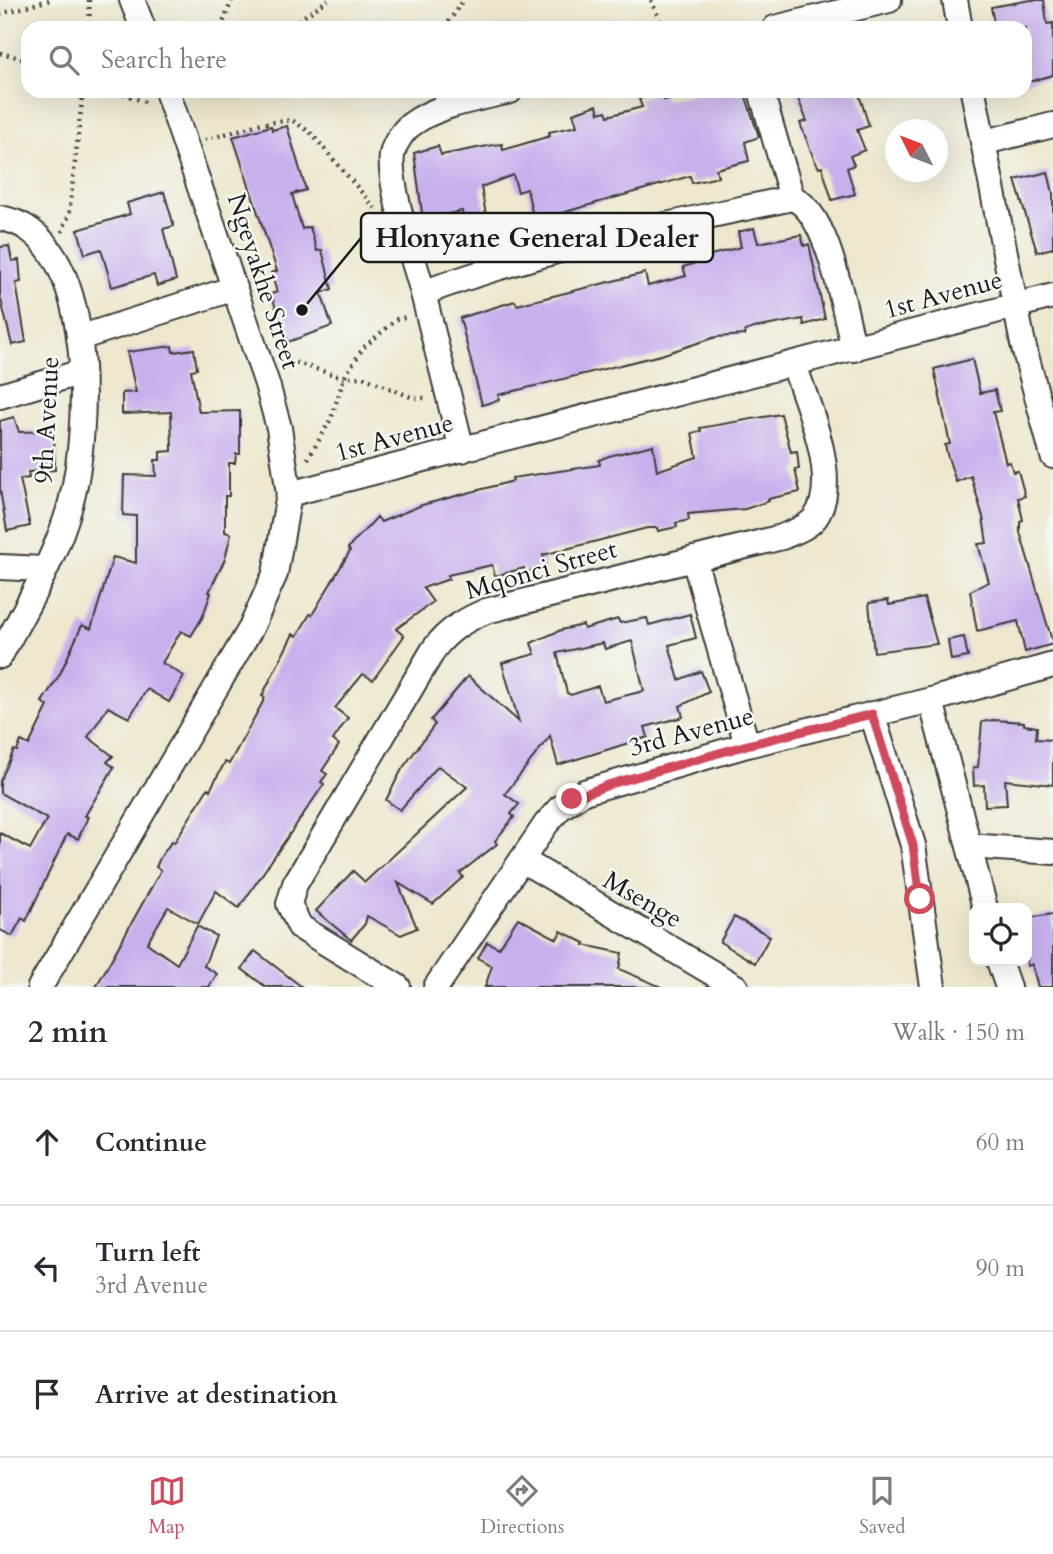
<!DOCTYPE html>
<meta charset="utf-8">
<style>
body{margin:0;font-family:Cardo,serif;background:#f7f7f7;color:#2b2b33}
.controls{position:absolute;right:21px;bottom:21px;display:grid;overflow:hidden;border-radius:14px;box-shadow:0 7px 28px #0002}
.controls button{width:63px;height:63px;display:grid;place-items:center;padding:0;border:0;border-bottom:2px solid #e1e1e2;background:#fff;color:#2b2b33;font:35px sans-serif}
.compass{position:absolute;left:885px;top:119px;width:63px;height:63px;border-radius:50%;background:#fff;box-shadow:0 7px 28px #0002;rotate:312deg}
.stop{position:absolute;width:21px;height:21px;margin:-16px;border:5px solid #d1495b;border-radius:50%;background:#fff}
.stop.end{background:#d1495b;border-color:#fff;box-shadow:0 2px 7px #0008}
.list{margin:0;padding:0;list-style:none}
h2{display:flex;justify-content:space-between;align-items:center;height:91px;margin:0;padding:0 28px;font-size:30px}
h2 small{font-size:23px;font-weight:400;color:#7c7c81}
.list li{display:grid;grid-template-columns:46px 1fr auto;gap:21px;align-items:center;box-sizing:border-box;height:126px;padding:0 28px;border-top:2px solid #e1e1e2}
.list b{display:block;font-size:26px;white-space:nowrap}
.list p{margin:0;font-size:23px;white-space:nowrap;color:#7c7c81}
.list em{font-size:23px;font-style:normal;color:#7c7c81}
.icon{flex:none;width:38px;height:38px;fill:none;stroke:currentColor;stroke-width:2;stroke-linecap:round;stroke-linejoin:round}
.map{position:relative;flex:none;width:1053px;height:987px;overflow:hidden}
.search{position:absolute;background:#fff;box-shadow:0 7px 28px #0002;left:21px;right:21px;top:21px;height:77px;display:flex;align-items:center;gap:18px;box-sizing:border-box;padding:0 24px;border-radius:21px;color:#7c7c81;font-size:26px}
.sheet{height:469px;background:#fff}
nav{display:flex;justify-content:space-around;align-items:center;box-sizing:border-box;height:98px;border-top:2px solid #e1e1e2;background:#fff;font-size:19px;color:#7c7c81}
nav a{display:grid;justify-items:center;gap:4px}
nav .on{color:#d1495b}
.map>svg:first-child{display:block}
.building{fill:#c7b1ed;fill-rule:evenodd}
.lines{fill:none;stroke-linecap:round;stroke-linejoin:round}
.minor-casing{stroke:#3b3a37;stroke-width:28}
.path{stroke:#3b3a37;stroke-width:4.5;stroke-dasharray:2 5;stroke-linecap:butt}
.minor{stroke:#fff;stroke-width:24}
.route{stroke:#d1495b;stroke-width:9}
.labels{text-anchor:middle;stroke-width:5;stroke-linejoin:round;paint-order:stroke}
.street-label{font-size:26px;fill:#1c1c1c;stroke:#f6f6f2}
.leader{fill:none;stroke:#1c1c1c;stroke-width:2.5}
.callout-dot{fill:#1c1c1c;stroke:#f6f6f2;stroke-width:2.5}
.callout{fill:#f6f6f2;stroke:#1c1c1c;stroke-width:2.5}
.callout-label{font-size:28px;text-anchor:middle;font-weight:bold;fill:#1c1c1c}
</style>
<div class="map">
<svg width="1053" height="987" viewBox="0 0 1053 987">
<rect width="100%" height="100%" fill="#f6f6f2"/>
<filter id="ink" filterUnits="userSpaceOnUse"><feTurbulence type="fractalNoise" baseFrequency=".0143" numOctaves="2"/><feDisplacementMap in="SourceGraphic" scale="14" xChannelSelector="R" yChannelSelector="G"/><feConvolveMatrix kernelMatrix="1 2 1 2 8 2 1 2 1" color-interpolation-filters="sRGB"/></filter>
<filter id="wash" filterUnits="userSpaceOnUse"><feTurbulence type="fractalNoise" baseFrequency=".00686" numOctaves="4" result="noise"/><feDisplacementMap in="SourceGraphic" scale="28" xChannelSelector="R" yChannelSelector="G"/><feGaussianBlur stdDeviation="1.57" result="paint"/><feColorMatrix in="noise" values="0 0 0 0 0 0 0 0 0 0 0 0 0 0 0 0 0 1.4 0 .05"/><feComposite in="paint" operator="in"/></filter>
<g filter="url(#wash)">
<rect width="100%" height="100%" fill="#ede7cd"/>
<g id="blocks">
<g class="building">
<path d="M1031 0H1044L1047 24 1053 23V75L1025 83V28H995L991 7Z"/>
<path d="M662 91 664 100 709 91H744L759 137 745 142 749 161 716 169 718 177 692 183 690 176 534 221 527 189 518 192 513 175 481 187 489 231 466 235 462 211 423 220 414 153 438 146 441 155 493 145 502 144 503 150 550 136 549 132 577 126 573 113 597 105 599 113 606 111 608 116 642 107 639 99Z"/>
<path d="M795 91H858L869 126 857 130 865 150 850 156 854 165 847 168 855 194 832 200 822 167 819 168 814 159 800 123 807 121Z"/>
<path d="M271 126 272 130 287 126 306 190 292 194 302 229 310 227 317 251 322 250 332 289 321 293 332 326 288 342 271 294 277 292 271 273 277 271 233 137Z"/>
<path d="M1048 172 1053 193V248L1037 252 1015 180Z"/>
<path d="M164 192 174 226 163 229 176 280 157 286 154 275 112 287 101 249 85 254 78 230 130 214 127 203Z"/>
<path d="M754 228 758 243 801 235 804 246 809 244 825 319 804 325 803 319 754 328 745 331V335L716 337 661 355 498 395 499 400 482 405 460 318 515 301 517 305 645 273 648 286 686 276 683 267 693 264 692 260 741 247 738 232Z"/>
<path d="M9 246 12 261 19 260 21 282 16 283 26 342 12 345 0 296V247Z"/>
<path d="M172 346 173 352 194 349 197 369 191 370 199 412 240 411V454H236L235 463H229V496H225V532L231 534 225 559 209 592 211 593 202 618 191 636 181 631 162 663 184 676 169 702 147 689 129 718 108 707 88 737 113 756 107 762 114 767 85 816 88 817 78 839 67 834 26 921 22 918 12 936 0 930V833L30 849 47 819 0 793V781L14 750 17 751 21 741 29 745 48 706 42 702 60 674 82 625 91 629 113 557 136 563V516L123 515 124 475 156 476 155 460H160V452L172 451 171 412 122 414V393L136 392 127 352Z"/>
<path d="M972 359 980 393 995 390 1000 411 993 412 1006 463 1010 462 1013 472 1018 471 1025 496 1018 498 1023 520 1020 521V532L1053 644 1025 652 1018 621 977 631 970 591 989 582 978 544 987 543 983 517 971 476 956 482 947 454 945 445 950 444 934 369Z"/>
<path d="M781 414 791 452 797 451 799 469H795L800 492 768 499 769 501 745 509 688 514 689 520 676 523 677 527 658 531 657 528H647L543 555 546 566 525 573 524 568 495 576 492 565 448 575 449 579 423 588 433 602 396 629 404 636 373 680 363 674 335 708 348 718 333 740 339 745 322 771 327 774 321 782 324 784 239 908 216 891 198 924 168 907 147 943 177 964 197 926 216 936 204 966 217 974 209 987H96L161 870 156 867 160 858 172 841 174 843 208 788 210 790 225 762 229 764 265 698 262 696 293 634 297 636 310 614 312 615 350 551 348 548 377 517 381 522 422 505 513 481 512 478 600 465 599 460 609 456 653 445 657 471 697 457 692 433 701 431 700 428Z"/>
<path d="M14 417 19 432 54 431 55 470 28 472 29 478 20 479 30 526 7 531 0 490V421Z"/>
<path d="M924 598 937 644 874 652 869 603 888 600 889 605Z"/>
<path d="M690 614 696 638 669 645 679 680 701 671 709 692 680 706 683 717 645 727 648 737 558 765 550 736 505 794 519 804 511 814 514 817 495 841 497 844 460 873 463 877 433 904 398 883 417 928 401 935 367 916 365 924 351 940 316 911 353 871 365 882 467 787 438 766 400 810 386 800 402 769 435 724 431 720 468 676 519 722 502 663 535 654 531 643 561 630 583 625 584 629 618 619 620 623 647 618 649 625ZM632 641 644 691 603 701 598 686 571 695 567 693 557 653 603 643 605 649Z"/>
<path d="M964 637 968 657 951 660 948 640Z"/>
<path d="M993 720 1024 722V725L1037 727 1036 739 1053 740V785L1005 780 1007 805 985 806 984 785 974 786 973 768 978 767 982 722Z"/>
<path d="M1053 914V987H1038L1032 964 1027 966V918Z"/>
<path d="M734 917 770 936 755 963 720 942Z"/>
<path d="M518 918 557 939 561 931 585 943 584 945 622 953 619 969 661 987H485L492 966 478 958 487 942 499 948Z"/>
<path d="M255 951 302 987H266L242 969Z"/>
</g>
</g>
</g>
<g filter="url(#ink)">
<use href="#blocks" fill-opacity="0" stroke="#3b3a37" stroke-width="2"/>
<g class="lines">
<g class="minor-casing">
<g id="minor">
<path d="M132 0 143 28"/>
<path d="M955 0 960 28"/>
<path d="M775 28 889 0"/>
<path d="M167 91 267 384 279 428 289 494"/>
<path d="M761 91 792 198"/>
<path d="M973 91 1023 344 1053 456"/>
<path d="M985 142 1053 125"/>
<path d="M0 218C98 233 90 431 71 502 57 556 26 607 0 656"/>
<path d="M423 293C414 259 388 187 392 155 394 144 403 130 412 124 439 104 478 99 510 91"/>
<path d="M79 338 235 288"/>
<path d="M0 396 82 372"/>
<path d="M462 450 423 293C543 248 667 225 792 198 829 211 844 312 854 349"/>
<path d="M694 559 747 745"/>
<path d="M0 567 44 569"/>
<path d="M931 700 985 908"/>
<path d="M872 714 913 845 933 987"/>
<path d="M969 846 1053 852"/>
<path d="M522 860 736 987"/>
<path d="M999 961 1008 987"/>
<path d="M40 987 251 628 275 574 289 494 1053 296"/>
<path d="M398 987 300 927 289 904 295 884 434 649C448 630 465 620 486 611L782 537C793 532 807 528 815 518 842 482 807 403 794 365"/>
<path d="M436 987 546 824 560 808 584 792 747 745 931 700 1053 665"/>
</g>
</g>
<g class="path">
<path d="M89 0 90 28"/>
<path d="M651 0 663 28"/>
<path d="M0 14 50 0"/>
<path d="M221 28 232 0"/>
<path d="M287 28 328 0"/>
<path d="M445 28 463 0"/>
<path d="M0 53 28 60"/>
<path d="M117 91 147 103"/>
<path d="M205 140 259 124 292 120 310 132 375 208"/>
<path d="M62 232 69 215 83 91"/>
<path d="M282 362H294L344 378 363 377 413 398H427"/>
<path d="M308 459 331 419 344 378 363 348 397 319 407 317"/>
</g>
<use href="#minor" class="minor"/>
</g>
</g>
<g class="lines" filter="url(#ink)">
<path class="route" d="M572 799 611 784 747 745 872 714 913 845 920 899"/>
</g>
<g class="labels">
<g class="street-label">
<text transform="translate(264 281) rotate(72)" y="9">Ngeyakhe Street</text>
<text transform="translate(943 294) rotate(-15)" y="9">1st Avenue</text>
<text transform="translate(46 420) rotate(-87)" y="9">9th Avenue</text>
<text transform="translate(394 437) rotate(-15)" y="9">1st Avenue</text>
<text transform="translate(541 569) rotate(-16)" y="9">Mqonci Street</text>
<text transform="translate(691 731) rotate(-15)" y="9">3rd Avenue</text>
<text transform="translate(643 899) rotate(30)" y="9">Msenge</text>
</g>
</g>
<path class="leader" d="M302 310L361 238"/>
<circle class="callout-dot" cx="302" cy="310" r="7"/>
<rect class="callout" x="361" y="213" width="352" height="49" rx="7"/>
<g class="callout-label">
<text x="537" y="247">Hlonyane General Dealer</text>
</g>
</svg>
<div class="controls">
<button><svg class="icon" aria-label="locate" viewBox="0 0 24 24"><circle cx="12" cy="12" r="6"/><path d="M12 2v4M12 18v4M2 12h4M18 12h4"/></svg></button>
</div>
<svg class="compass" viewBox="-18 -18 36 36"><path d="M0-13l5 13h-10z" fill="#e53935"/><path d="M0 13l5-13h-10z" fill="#7c7c81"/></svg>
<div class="stop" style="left:920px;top:899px"></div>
<div class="stop end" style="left:572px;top:799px"></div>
<div class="search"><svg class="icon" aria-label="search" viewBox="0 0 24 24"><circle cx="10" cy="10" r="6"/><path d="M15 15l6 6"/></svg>Search here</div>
</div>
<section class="sheet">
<h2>2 min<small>Walk · 150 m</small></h2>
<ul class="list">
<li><svg class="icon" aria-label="ahead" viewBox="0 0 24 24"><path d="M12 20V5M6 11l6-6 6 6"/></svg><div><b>Continue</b></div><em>60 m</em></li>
<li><svg class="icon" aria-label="left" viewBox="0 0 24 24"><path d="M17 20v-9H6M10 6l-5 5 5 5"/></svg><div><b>Turn left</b><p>3rd Avenue</p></div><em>90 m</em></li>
<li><svg class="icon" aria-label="arrive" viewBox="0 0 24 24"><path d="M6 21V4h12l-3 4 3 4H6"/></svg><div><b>Arrive at destination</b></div></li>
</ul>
</section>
<nav>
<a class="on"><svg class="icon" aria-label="map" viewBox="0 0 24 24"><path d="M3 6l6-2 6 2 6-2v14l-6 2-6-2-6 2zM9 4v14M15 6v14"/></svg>Map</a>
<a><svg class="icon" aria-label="directions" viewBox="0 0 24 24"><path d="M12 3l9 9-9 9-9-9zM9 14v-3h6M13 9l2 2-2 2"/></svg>Directions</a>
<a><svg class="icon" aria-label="saved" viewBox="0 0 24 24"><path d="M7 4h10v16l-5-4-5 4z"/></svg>Saved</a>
</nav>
